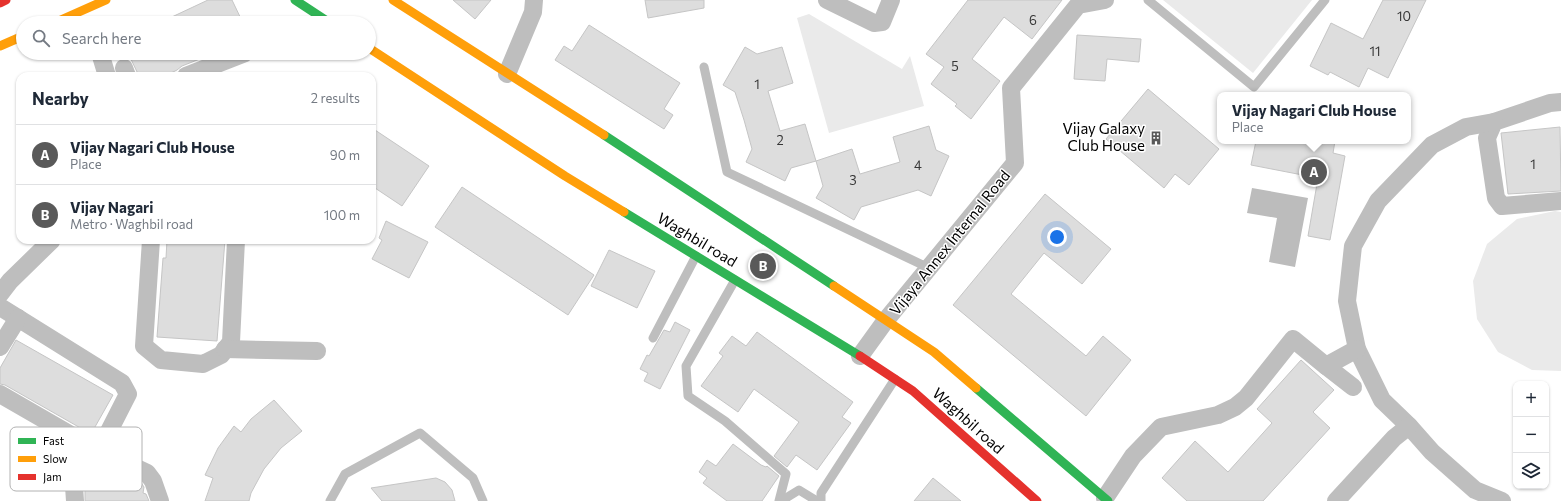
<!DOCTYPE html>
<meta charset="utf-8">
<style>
body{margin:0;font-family:Commissioner,sans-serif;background:#f6f6f7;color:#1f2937}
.controls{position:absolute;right:12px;bottom:12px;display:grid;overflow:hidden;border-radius:8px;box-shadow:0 1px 3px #0004}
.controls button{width:36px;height:36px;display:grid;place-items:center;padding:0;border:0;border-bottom:1px solid #e0e1e3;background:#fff;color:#1f2937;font:20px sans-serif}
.you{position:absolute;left:1057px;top:237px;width:14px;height:14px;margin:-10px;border:3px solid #fff;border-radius:50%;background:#1a73e8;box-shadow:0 0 0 6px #1a73e833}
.badge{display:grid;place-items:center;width:26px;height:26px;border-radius:50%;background:#595959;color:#fff;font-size:13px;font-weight:700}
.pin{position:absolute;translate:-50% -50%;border:2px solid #fff;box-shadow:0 1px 4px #0006}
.popup{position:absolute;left:1217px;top:92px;width:194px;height:52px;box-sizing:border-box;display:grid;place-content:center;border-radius:8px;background:#fff;filter:drop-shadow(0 1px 3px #0005);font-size:13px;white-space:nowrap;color:#747a83}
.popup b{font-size:15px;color:#1f2937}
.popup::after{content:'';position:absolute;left:50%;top:100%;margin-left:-8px;border:8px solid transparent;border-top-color:#fff}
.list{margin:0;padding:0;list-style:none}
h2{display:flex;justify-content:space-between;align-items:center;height:52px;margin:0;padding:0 16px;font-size:17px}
h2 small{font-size:13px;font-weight:400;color:#747a83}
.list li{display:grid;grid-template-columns:26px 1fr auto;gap:12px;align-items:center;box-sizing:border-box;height:60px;padding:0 16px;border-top:1px solid #e0e1e3}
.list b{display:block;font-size:15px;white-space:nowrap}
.list p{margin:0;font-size:13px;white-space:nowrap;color:#747a83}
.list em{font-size:13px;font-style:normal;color:#747a83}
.icon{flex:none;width:22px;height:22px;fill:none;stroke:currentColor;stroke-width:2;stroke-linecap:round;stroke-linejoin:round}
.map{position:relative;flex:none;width:1561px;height:501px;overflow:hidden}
.search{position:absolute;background:#fff;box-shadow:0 1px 3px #0004;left:16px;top:16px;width:360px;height:44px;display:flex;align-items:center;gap:10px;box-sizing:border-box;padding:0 14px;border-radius:22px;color:#747a83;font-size:15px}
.panel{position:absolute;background:#fff;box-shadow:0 1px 3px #0004;left:16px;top:72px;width:360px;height:172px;border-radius:12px}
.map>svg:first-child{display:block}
.green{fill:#eaeaea}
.water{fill:#bcbcbc}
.building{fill:#ddd;stroke:#c5c5c5}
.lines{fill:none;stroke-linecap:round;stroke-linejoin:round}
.lane{stroke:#bebebe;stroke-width:9}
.street{stroke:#bebebe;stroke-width:18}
.fast{stroke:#30b455;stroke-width:9}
.slow{stroke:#ff9f0a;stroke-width:9}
.jam{stroke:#e5322d;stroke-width:9}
.labels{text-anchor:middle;stroke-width:3;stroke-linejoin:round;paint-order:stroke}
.number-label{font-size:13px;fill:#373737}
.poi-label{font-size:15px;fill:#000;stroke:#fff;text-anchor:end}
.street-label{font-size:15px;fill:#000;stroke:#fff}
.key{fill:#fff;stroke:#b2b2b2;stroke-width:1}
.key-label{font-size:11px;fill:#000}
</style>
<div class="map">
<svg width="1561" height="501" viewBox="0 0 1561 501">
<rect width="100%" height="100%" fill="#fff"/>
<g class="green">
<path d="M1163 0H1312L1253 73Z"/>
<path d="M809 14 902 69 910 56 924 106 829 133 797 18Z"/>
<path d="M1555 211 1561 212V371L1532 370 1498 352 1477 319 1473 281 1487 244 1517 219Z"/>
</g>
<path class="water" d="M1252 188 1308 198 1295 267 1269 262 1277 218 1247 213Z"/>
<g class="building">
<path d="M208 0H232L243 23H159Z"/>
<path d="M453 0H491L475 19Z"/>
<path d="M645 0H704V8L648 18Z"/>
<path d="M968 0H1062L1032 39 1004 17 972 59 1000 81 971 119 955 106 957 104 931 84 944 67 926 54Z"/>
<path d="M1383 0H1426L1388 78 1368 68 1359 87 1330 72 1328 75 1310 66 1331 23 1363 39Z"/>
<path d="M589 25 680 83 664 109 673 115 664 129 555 60 564 46 572 51Z"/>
<path d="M1077 35 1141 39 1139 62 1107 59 1105 81 1074 79Z"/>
<path d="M745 47 757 54 782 47 793 83 768 91 780 131 805 124 816 161 791 168 785 181 746 162 752 149 744 120 735 92 723 85Z"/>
<path d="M128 53H215L182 66 177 70 165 76H139Z"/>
<path d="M1148 89 1219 149 1189 185 1175 174 1164 188 1106 139Z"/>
<path d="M929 126 936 150 949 156 931 196 918 190 861 207 854 220 816 198 823 186 816 161 852 149 860 174 900 162 893 137Z"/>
<path d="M1560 127 1561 191 1508 194 1501 133Z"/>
<path d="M372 128 429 166 402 206 372 186Z"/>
<path d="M1256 141H1335L1333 153 1345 156 1330 240 1308 236 1318 178 1251 165Z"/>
<path d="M462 187 594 275 568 315 435 227Z"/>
<path d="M1045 194 1111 249 1082 284 1044 253 1011 294 1086 356 1103 336 1131 360 1086 416 953 305Z"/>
<path d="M386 221 428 242 409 278 372 259 382 240 379 238Z"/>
<path d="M167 240H225L217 341 157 337 163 258H166Z"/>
<path d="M609 250 655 271 637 308 591 286Z"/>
<path d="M675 322 690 330 660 389 644 381 648 373 640 369 647 355 649 356 664 330 670 332Z"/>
<path d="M757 332 853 402 842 417 851 423 817 470 796 455 787 467 774 456 799 422 754 389 738 412 701 386 723 356 719 353 732 336 746 346Z"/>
<path d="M16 340 113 395 91 434 5 385 0 384V368Z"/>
<path d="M1301 360 1334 390 1313 412 1330 428 1263 501H1187L1162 478 1195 441 1228 472 1272 423 1257 409Z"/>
<path d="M274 400 302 431 281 448 264 469 251 493 249 501H205L213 478 205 475 218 448 234 426 241 432 251 419Z"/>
<path d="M733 444 761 465 766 467 767 466 779 476 762 501H727L703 483 707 478 699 472 707 460 716 466Z"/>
<path d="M129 476 140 481 144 487 143 493 146 494 149 501H85V489L88 484 99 482 120 487 123 477Z"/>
<path d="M436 478 445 482 452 490 455 501H382L371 488Z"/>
<path d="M933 478 961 501H914Z"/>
</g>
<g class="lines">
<g class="lane">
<path d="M1148 0 1254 87 1325 0"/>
<path d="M704 67 727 172 929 268"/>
<path d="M735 280 686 366 688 396 725 421 786 474 779 501"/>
<path d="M653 338 696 256"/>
<path d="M330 501 345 474 420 433 473 478 483 501"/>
<path d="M781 501 799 490 817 501"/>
<path d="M821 501V493L895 379"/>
</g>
<g class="street">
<path d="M827 0 874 23 882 22 891 0"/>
<path d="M100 53 107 76"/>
<path d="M124 68 127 76"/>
<path d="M507 74 533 12 534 0"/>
<path d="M186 76 245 53"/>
<path d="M1561 102 1550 103 1494 122 1487 138 1496 198 1502 206 1561 201"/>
<path d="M1494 122 1466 127 1432 145 1378 201 1353 246 1347 301 1357 349 1382 400 1409 426 1432 452 1475 490 1502 501"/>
<path d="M151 240 144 346 161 360 203 364 221 355 231 342 236 240"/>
<path d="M0 294 10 281 52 240"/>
<path d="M0 307 122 383 128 394 104 441 90 446 0 394"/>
<path d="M0 347 18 318"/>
<path d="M225 349 317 351"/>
<path d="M860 356 886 320 1015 163 1011 88 1078 5 1105 0"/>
<path d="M1326 366 1353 387"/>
<path d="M1105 498 1133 456 1161 427 1218 415 1235 407 1246 398 1293 339 1326 366 1357 349"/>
<path d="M75 501 74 486 82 475 130 465 147 473 153 481 160 501"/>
<path d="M1336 501 1394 438 1409 426"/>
</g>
<g class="fast">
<path d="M295 0 330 23"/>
<path d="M604 135 834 286"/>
<path d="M624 212 860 356"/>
<path d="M976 388 1108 501"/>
</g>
<g class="slow">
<path d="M393 0 604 135"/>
<path d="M54 23 106 0"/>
<path d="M0 46 23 36"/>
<path d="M369 48 565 176 624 212"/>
<path d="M834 286 934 352 976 388"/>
</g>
<g class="jam">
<path d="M0 3 6 0"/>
<path d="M860 356 913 391 1037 501"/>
</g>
</g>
<defs>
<g id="building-bare" transform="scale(1.08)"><path d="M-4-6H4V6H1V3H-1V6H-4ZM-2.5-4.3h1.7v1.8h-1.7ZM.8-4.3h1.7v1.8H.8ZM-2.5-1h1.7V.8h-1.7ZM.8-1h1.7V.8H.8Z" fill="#595959" stroke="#fff" stroke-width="2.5" paint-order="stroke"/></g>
</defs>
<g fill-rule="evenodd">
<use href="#building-bare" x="1156" y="138"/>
</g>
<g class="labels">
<g class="number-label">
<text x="1404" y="21">10</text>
<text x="1033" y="25">6</text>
<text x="1375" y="56">11</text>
<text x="955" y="71">5</text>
<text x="757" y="89">1</text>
<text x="780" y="145">2</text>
<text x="1533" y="169">1</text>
<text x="918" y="170">4</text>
<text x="853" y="185">3</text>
</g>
<g class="poi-label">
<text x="1145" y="134">Vijay Galaxy<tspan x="1145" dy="17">Club House</tspan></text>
</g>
<g class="street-label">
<text transform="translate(697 240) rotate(31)" y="5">Waghbil road</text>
<text transform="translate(950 243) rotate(-51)" y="5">Vijaya Annex Internal Road</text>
<text transform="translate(968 421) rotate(42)" y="5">Waghbil road</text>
</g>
</g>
<rect x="10" y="427" width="132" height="64" rx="6" class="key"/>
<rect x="18" y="438" width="18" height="6" fill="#30b455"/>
<rect x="18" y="456" width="18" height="6" fill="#ff9f0a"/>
<rect x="18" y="474" width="18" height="6" fill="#e5322d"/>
<g class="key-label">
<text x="43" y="445">Fast</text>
<text x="43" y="463">Slow</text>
<text x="43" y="481">Jam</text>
</g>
</svg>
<div class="controls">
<button>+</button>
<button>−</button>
<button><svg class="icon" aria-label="layers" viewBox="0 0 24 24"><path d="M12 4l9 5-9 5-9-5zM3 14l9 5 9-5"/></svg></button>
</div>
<div class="you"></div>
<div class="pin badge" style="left:1314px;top:172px">A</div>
<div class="popup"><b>Vijay Nagari Club House</b>Place</div>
<div class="pin badge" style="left:763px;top:266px">B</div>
<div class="search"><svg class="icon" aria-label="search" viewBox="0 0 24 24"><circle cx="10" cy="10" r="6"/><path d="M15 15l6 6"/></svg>Search here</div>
<section class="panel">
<h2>Nearby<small>2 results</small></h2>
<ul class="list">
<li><span class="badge">A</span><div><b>Vijay Nagari Club House</b><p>Place</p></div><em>90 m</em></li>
<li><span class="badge">B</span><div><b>Vijay Nagari</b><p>Metro · Waghbil road</p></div><em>100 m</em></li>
</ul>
</section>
</div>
